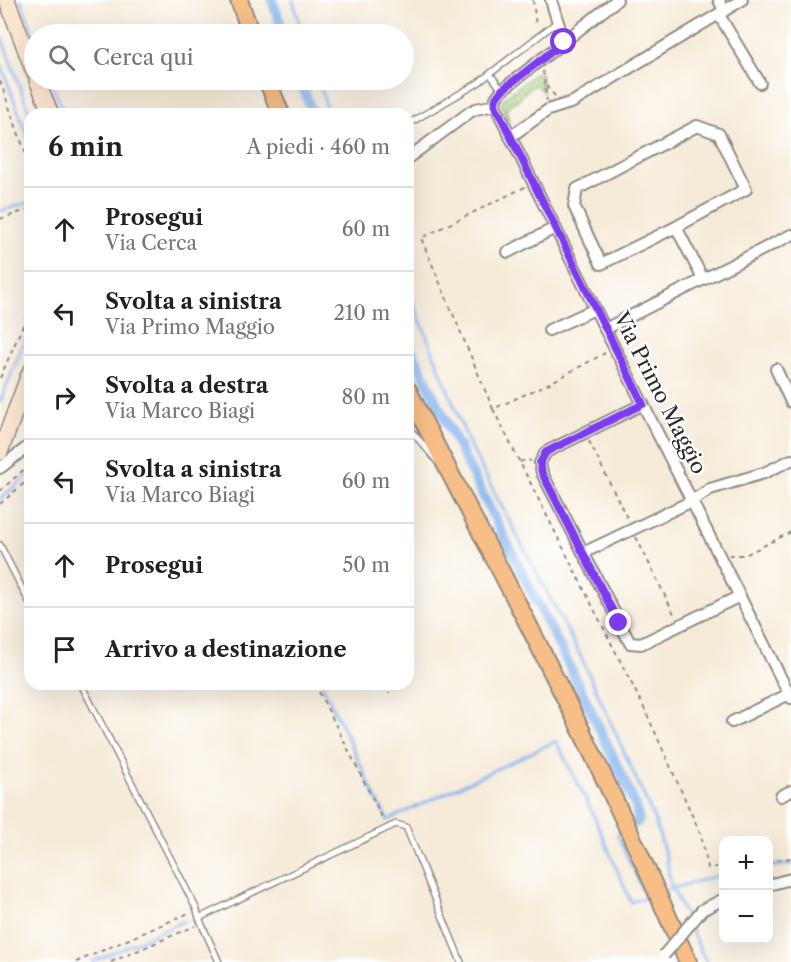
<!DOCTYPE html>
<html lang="it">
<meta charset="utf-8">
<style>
body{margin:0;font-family:"Libre Caslon Text",serif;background:#f6f6f6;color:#202124}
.controls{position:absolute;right:18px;bottom:18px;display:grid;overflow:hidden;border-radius:12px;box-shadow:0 6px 24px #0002}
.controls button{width:54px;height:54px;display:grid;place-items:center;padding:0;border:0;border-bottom:2px solid #e0e0e0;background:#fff;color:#202124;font:30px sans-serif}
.stop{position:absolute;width:18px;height:18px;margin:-14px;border:4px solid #7c3aed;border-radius:50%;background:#fff}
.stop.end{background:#7c3aed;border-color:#fff;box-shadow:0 2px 6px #0008}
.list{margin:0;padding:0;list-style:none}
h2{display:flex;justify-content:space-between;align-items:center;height:78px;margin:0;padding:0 24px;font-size:26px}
h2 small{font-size:20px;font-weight:400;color:#757577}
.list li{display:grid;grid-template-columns:39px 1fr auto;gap:18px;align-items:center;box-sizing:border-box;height:84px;padding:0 24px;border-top:2px solid #e0e0e0}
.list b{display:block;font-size:22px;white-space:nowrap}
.list p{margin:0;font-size:20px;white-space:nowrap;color:#757577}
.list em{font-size:20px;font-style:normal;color:#757577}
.icon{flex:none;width:33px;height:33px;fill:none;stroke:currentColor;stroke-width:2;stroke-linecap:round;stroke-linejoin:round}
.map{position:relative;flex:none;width:791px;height:962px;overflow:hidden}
.search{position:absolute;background:#fff;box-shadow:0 6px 24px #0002;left:24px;top:24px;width:390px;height:66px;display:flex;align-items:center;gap:15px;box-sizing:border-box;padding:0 21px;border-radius:33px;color:#757577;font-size:22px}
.panel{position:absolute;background:#fff;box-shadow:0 6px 24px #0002;left:24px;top:108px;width:390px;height:582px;border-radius:18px}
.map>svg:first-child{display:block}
.green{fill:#a0cc79;stroke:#667c52;stroke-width:1.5}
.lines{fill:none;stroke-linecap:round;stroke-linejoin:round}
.stream{stroke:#84b4ef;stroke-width:3}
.canal{stroke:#84b4ef;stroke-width:10}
.service-casing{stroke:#908b82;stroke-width:8}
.minor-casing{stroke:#908b82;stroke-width:14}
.secondary-casing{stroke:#908b82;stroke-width:18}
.trunk-casing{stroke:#908b82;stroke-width:20}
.path{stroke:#908b82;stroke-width:2;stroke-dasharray:4.5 4.5;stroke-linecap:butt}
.service{stroke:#fff;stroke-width:5}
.minor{stroke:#fff;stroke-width:10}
.secondary{stroke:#fce5cf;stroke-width:15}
.trunk{stroke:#f7be87;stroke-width:16}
.minor-bridge-casing{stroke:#908b82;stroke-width:14;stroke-linecap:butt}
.minor-bridge{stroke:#fff;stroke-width:10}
.route{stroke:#7c3aed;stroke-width:8}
.labels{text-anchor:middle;stroke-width:5;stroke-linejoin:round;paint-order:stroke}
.street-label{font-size:21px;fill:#2b2b2b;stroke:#fff}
</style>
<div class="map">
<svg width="791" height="962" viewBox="0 0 791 962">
<rect width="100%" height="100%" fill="#fff"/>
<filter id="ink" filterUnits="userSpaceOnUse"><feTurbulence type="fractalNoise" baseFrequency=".0167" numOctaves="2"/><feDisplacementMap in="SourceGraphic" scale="12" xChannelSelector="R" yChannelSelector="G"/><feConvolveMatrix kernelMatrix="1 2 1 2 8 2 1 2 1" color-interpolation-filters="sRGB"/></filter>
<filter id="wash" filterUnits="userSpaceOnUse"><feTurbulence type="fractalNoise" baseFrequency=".008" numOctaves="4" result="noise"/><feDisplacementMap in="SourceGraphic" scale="24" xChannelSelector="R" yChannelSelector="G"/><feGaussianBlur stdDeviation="1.35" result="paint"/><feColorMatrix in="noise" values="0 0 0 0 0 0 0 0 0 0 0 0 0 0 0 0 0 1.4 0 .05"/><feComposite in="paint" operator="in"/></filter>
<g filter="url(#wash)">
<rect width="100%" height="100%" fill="#f6ebd8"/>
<path class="green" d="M541 72 543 92 538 86C526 85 526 94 518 100 515 101 511 103 509 105L506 112 509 120C503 115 501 106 503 99L535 73 537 75Z"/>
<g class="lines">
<g class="stream">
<path d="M21 0 34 37"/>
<path d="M293 0 302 34"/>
<path d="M0 33 30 114"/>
<path d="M0 62 30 143"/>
<path d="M50 80 65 114"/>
<path d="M319 80 328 114"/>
<path d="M0 211 30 202"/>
<path d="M408 289 470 446 581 657 654 818 666 857 671 885 688 922"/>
<path d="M0 402 30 327"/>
<path d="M0 499 30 474"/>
<path d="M322 684 376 798 388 820 556 741 593 814 631 902 651 896"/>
<path d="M620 832 617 834 669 946"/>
<path d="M768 867 791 864"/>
<path d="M667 890 724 874"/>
<path d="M690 928 706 962"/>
<path d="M671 953 675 962"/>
<path d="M92 962 184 921"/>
</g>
<g class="canal">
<path d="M272 0 284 34"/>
<path d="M300 80 313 114"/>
<path d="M408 342C481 499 566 650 636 807L639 820 636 823"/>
</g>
</g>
</g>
<g filter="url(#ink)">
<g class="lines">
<g class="service-casing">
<g id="service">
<path d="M490 74 502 90"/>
<path d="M408 124 478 83 557 22"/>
<path d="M408 427 438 462"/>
<path d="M0 545 30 604"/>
<path d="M81 684 197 910 199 918 396 824 406 827 461 962"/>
<path d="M199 918 219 962"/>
</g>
</g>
<g class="minor-casing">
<g id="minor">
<path d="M551 0 564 42"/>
<path d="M719 0 724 11"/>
<path d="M719 15 760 83"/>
<path d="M495 105 605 329 791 698"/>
<path d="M495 105 496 98 502 90 617 0"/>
<path d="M510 137 548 110 573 102 742 0"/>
<path d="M408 158 470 112 476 109 495 105"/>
<path d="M676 227 746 189 719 134 697 126 577 189 574 206 601 264 676 227 703 279"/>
<path d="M508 252 555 228"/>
<path d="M605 329 791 235"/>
<path d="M549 330 595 309"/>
<path d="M776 369 791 402"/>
<path d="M643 404 546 452 540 463 542 473 630 643 641 644 740 596"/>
<path d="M0 468 30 445"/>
<path d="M583 553 692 501 710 489 764 473 791 460"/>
<path d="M732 722 789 694"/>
<path d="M781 796 791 791"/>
<path d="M768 885 791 879"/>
<path d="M702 910 724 899"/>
</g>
</g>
<g class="secondary-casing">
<g id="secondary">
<path d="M7 0 34 72"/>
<path d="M37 80 51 114"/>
<path d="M0 452 30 372"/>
</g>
</g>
<g class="trunk-casing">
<g id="trunk">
<path d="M239 0 251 34"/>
<path d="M267 80 281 114"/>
<path d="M408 390C454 484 505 576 551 670 600 766 645 864 688 962"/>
</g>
</g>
<g class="path">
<path d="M533 0 536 27"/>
<path d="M543 71 547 101"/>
<path d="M0 81 30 166"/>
<path d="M546 86 556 97"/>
<path d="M525 187 421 238 493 409 550 383 605 353"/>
<path d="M0 219 30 209"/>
<path d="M0 378 30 309"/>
<path d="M493 409 646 712 701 835 708 868 724 866"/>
<path d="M589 441 629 522"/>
<path d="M520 462 526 460 531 461"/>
<path d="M0 491 30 464"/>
<path d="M0 504 30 478"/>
<path d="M636 537 675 616"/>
<path d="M729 555H745L791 532"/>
<path d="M315 684 384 821"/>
<path d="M388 684 389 694"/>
<path d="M768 861 791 858"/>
<path d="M76 962 189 913"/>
<path d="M111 962 195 926"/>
</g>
<use href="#service" class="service"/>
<use href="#minor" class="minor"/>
<use href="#secondary" class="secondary"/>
<use href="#trunk" class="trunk"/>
<g class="minor-bridge-casing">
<path id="minor-bridge" d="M664 955 702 910"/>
</g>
<use href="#minor-bridge" class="minor-bridge"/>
</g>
</g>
<g class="lines" filter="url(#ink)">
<path class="route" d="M564 42 502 90 496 98 495 105 643 404 546 452 540 463 542 473 619 623"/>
</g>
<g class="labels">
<g class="street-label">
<text transform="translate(660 393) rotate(63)" y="7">Via Primo Maggio</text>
</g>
</g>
</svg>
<div class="controls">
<button>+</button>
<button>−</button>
</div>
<div class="stop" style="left:564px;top:42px"></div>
<div class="stop end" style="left:619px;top:623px"></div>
<div class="search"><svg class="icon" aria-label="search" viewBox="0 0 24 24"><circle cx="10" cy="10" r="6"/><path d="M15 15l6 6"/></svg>Cerca qui</div>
<section class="panel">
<h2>6 min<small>A piedi · 460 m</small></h2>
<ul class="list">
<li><svg class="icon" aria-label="ahead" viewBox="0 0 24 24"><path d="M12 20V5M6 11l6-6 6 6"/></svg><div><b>Prosegui</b><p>Via Cerca</p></div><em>60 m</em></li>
<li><svg class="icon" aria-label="left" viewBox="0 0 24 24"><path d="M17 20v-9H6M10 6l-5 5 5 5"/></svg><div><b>Svolta a sinistra</b><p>Via Primo Maggio</p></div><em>210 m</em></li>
<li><svg class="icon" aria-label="right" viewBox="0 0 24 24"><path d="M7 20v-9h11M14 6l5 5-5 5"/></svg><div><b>Svolta a destra</b><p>Via Marco Biagi</p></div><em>80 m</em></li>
<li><svg class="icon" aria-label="left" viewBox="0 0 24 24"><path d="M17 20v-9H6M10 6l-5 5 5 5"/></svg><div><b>Svolta a sinistra</b><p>Via Marco Biagi</p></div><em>60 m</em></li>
<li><svg class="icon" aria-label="ahead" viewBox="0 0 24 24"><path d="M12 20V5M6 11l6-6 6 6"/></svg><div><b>Prosegui</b></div><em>50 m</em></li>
<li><svg class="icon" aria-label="arrive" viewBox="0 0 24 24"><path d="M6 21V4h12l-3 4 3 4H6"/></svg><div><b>Arrivo a destinazione</b></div></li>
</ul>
</section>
</div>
